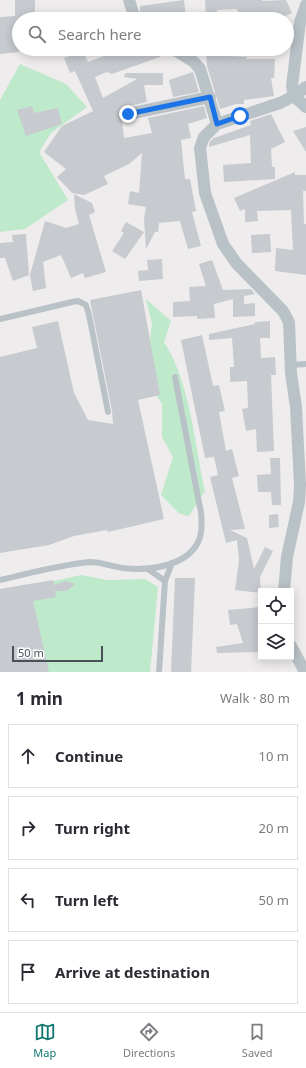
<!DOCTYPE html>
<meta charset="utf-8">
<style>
body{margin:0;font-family:"Noto Sans",sans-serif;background:#f7f7f7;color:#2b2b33}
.controls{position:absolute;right:12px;bottom:12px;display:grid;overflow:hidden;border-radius:0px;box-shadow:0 2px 10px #0003}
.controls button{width:36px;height:36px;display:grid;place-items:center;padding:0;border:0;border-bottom:1px solid #e1e1e2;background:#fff;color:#2b2b33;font:20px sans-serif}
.scale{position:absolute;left:12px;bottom:10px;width:91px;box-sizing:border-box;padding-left:4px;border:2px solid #475157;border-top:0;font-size:11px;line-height:14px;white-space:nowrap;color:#475157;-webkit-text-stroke:3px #fff;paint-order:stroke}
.stop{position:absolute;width:12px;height:12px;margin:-9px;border:3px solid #1a73e8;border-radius:50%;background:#fff}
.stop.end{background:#1a73e8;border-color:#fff;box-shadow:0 1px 4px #0008}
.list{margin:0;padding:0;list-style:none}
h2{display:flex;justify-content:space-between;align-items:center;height:52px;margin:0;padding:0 16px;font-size:17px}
h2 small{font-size:13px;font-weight:400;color:#7c7c81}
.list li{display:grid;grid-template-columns:26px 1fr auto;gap:12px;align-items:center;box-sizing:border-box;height:64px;margin:0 8px 8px;padding:0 8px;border:1px solid #e1e1e2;border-radius:0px}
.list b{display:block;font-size:15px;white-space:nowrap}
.list em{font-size:13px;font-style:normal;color:#7c7c81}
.icon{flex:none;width:22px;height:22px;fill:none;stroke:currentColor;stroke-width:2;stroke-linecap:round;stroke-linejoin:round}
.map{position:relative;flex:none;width:306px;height:672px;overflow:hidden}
.search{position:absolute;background:#fff;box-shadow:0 2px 10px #0003;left:12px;right:12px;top:12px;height:44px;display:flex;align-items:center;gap:10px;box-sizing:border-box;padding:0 14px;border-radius:22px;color:#7c7c81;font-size:15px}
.sheet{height:340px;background:#fff}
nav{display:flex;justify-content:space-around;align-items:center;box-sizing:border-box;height:56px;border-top:1px solid #e1e1e2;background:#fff;font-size:11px;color:#7c7c81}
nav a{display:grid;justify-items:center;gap:2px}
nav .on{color:#0f766e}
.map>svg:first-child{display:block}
.green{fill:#bfe9cb}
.building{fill:#c7cacf}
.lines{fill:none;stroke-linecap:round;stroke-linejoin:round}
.lane{stroke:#b9c2c7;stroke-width:6}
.street{stroke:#b9c2c7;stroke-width:12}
.route{stroke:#1a73e8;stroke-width:5}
</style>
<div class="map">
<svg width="306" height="672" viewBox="0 0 306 672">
<rect width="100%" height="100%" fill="#efeced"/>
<g class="green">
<path d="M20 64 66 84 87 107 51 133 39 152 68 200 25 229 0 232V100Z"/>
<path d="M146 299 171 321 164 342C191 384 194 443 205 491L189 516 180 514 161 495 173 457 162 437V404L151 387 147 363 152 324Z"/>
<path d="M81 575 108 580 145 579 158 587 150 672H0V593Z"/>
</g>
<g class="building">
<path d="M15 0H35V19H19V52L0 54V17L15 16Z"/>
<path d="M184 0 186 17 163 19 162 15 142 16 140 11V6Z"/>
<path d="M205 0H262V1L286 0 292 13 278 19H240L237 9 217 10V19H206Z"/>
<path d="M123 49H158L160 57 112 74 107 72 95 77 103 98 137 79 124 77 125 73H163V85H144L147 102 126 107 121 111 124 138 152 133 148 118 204 106 207 118 188 124 191 138 181 140 185 179H190L196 211 192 212 201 246 188 249 180 221 159 223 158 232H155L146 249 144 219 146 207 128 204 130 191 139 193 142 153 129 164 104 176 108 184 84 195 72 193 57 177 66 169 44 152 62 126 93 111 75 71 70 73 64 58 83 51 88 62Z"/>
<path d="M206 49H229V56L247 57 246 59H275L274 78H271L274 96 244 100V104H236L220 109 207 66Z"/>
<path d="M193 72 199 92 173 97 169 80Z"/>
<path d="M32 106 34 113 58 108 62 124 26 136 17 110Z"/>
<path d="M271 114 285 142 271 149 272 167H275V179L224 182 223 165 251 163 250 135 209 147 210 141 214 138 251 125 250 121Z"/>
<path d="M306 127V152L293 131Z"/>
<path d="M295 172V175H306V191H303L304 224H306V275L275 271 276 248 293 250 291 210 257 211 258 221 245 222V209L240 211 234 198Z"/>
<path d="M74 194 92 203 95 212 89 215 106 272 85 278 83 273 71 278 61 255 43 262 46 288 33 291 30 275 45 221 66 228 79 224 75 209Z"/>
<path d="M126 222 144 232 125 259 112 251 124 233 121 231Z"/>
<path d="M26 234 29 275 13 281 5 258H0V243L13 242 12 235Z"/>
<path d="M270 234 271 252 252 253 251 235Z"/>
<path d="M162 259 163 279 139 281 138 271 148 270 147 260Z"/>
<path d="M212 260 223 290 251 289 255 294 244 296V304L255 303V316L233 317V299L214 304 215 318 197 319V316L173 317V302L190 301 189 287 206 286 199 264Z"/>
<path d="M141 290 160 395 138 400 164 519 108 532 107 530 74 536 49 545 0 553V357L37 348 32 327 58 321 74 393 88 420 113 424 112 411 90 300Z"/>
<path d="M270 321V338H260L261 358 275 357 276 375H271L274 451 257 452 256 429 246 431 242 409 248 408 247 381 230 382V367H234L232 338 209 340V334L255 324V322Z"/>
<path d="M202 335 213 386 219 385 225 411 219 412 226 451 232 449 239 476 232 478 245 529 230 530 247 538 254 569 265 547 273 551 260 577 261 593 235 590 239 560 237 540 226 543 210 477 218 475 214 457 205 458 181 340Z"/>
<path d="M270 458H280L281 505H272L271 492H258L257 475 271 474Z"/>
<path d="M278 514 279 527 269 528V515Z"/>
<path d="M175 578H195L191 672H171Z"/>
<path d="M53 580 54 585 65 581 75 584 67 591H55L56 597 33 601 49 672H0V589Z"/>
<path d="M260 607 261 652 217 653 216 647 243 643 237 624 230 625 228 610Z"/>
</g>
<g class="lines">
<g class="lane">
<path d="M0 319 72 302 78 301 86 305 89 315 108 412"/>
<path d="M291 365 306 364"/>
<path d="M148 569 165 581"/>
<path d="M0 580C30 573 59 565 90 562 102 562 112 567 123 568 147 571 188 567 199 540 202 532 202 522 201 513L175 377"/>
<path d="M159 672 165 581 172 563"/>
</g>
<g class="street">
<path d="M129 0 135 19"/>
<path d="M306 5 300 22 292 86 294 96 306 107"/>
<path d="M173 49 194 62 200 69 217 124"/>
<path d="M128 114 210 97"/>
<path d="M284 591 287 557 299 502 300 485 296 407 291 373 289 322 283 311 237 264 223 244 205 193 200 148 204 137 217 124 280 103 294 96 306 87"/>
<path d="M291 646 305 672"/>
</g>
</g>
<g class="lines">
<path class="route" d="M128 114 210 97 217 124 240 116"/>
</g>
</svg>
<div class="controls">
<button><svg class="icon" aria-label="locate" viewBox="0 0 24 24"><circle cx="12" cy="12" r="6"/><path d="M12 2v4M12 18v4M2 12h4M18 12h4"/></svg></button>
<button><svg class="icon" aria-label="layers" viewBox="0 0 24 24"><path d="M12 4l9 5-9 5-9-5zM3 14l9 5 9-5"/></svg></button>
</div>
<div class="scale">50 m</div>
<div class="stop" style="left:240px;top:116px"></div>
<div class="stop end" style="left:128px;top:114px"></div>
<div class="search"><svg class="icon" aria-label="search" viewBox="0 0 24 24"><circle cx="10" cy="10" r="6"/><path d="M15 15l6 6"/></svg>Search here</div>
</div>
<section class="sheet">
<h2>1 min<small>Walk · 80 m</small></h2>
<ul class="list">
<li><svg class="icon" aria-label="ahead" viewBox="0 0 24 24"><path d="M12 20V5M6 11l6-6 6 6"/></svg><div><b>Continue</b></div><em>10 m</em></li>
<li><svg class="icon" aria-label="right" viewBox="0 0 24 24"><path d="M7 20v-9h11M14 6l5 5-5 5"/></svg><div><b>Turn right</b></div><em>20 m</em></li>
<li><svg class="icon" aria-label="left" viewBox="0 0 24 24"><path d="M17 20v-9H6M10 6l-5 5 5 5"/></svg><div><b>Turn left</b></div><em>50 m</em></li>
<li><svg class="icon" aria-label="arrive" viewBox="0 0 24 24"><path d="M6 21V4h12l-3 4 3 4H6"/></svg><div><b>Arrive at destination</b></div></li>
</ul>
</section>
<nav>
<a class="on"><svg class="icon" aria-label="map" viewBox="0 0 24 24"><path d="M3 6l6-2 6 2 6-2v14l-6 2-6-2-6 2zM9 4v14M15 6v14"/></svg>Map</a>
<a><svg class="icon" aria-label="directions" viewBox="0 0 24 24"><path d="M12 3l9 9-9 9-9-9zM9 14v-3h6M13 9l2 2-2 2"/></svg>Directions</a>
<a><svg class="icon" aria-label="saved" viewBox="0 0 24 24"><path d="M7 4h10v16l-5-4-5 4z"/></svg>Saved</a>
</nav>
